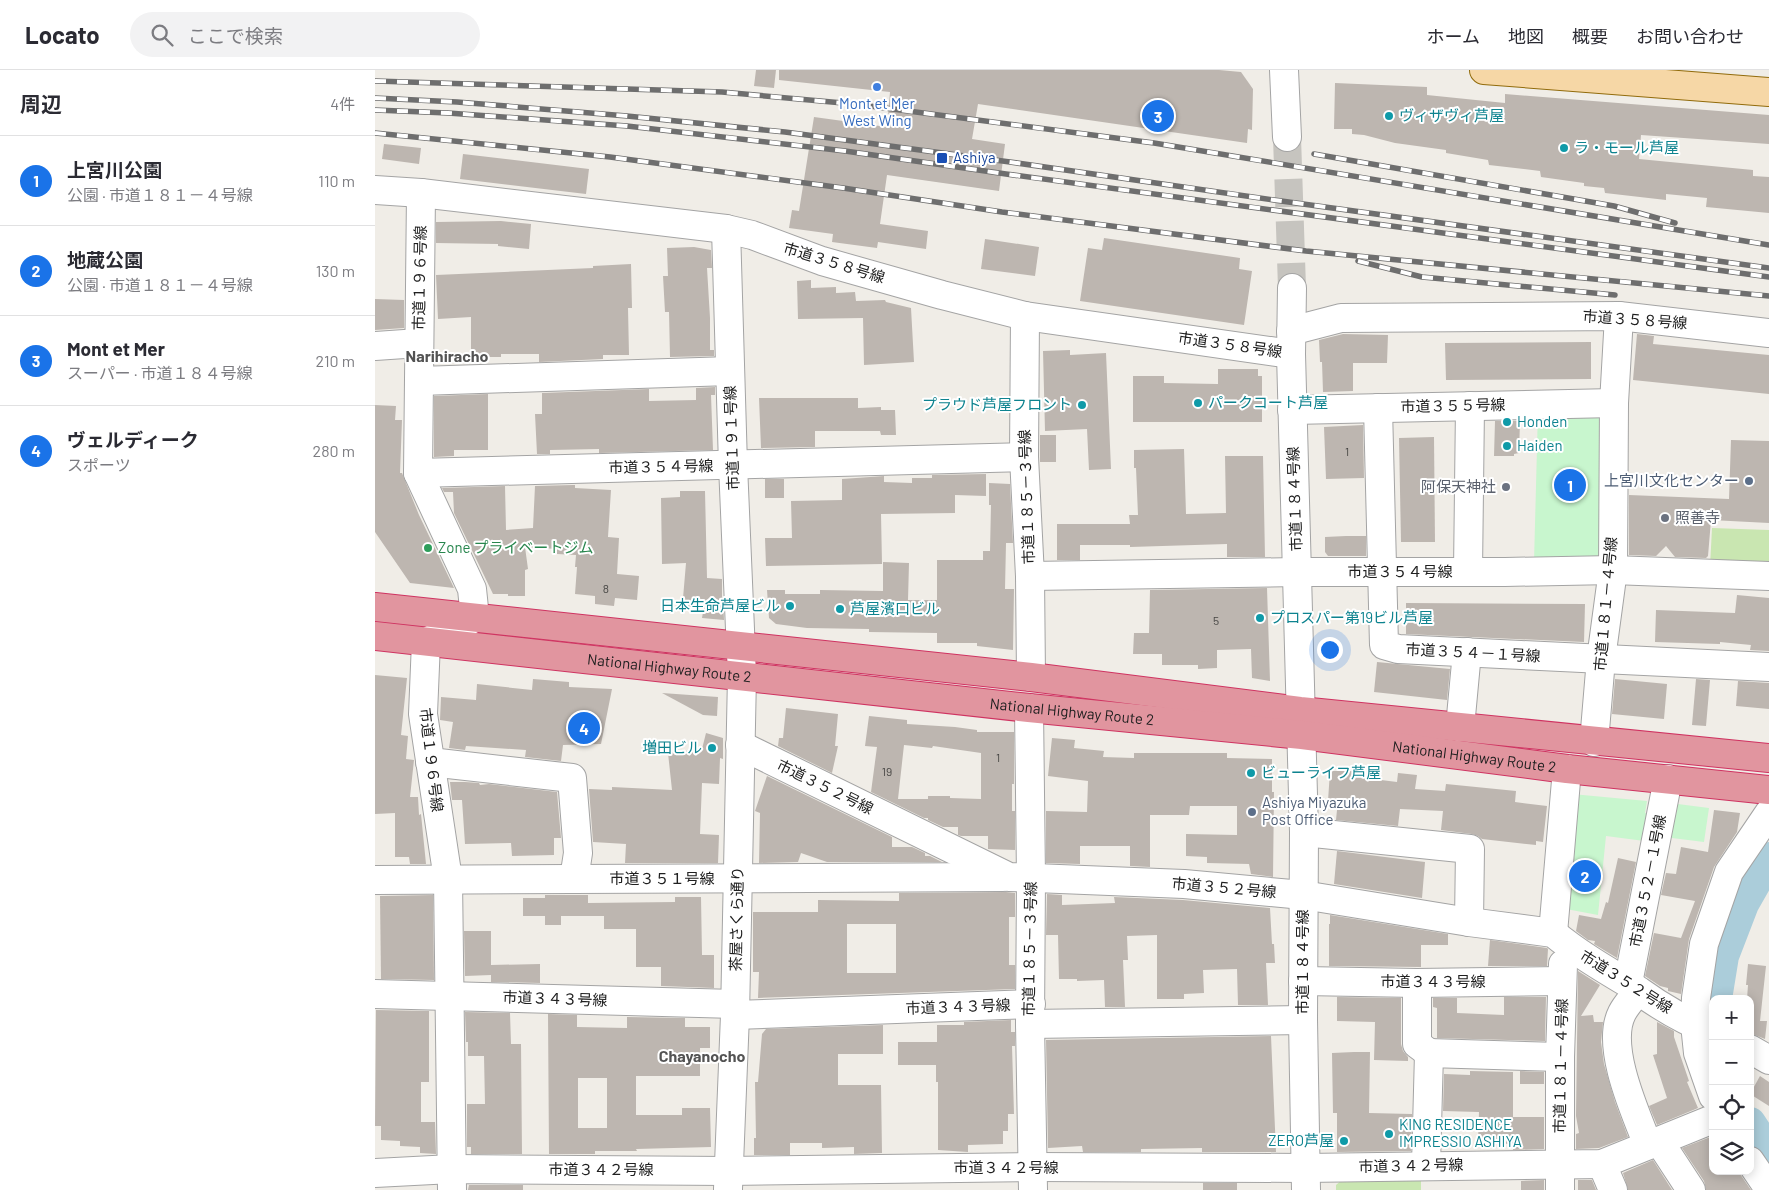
<!DOCTYPE html>
<html lang="ja">
<meta charset="utf-8">
<style>
body{margin:0;font-family:Barlow,"Noto Sans JP",sans-serif;background:#f2f2f3;color:#2b2b33}
.controls{position:absolute;right:15px;bottom:15px;display:grid;overflow:hidden;border-radius:10px;box-shadow:0 2px 12px #0003}
.controls button{width:45px;height:45px;display:grid;place-items:center;padding:0;border:0;border-bottom:1px solid #e1e1e2;background:#fff;color:#2b2b33;font:25px sans-serif}
.you{position:absolute;left:954px;top:579px;width:18px;height:18px;margin:-12px;border:4px solid #fff;border-radius:50%;background:#1a73e8;box-shadow:0 0 0 8px #1a73e833}
.badge{display:grid;place-items:center;width:32px;height:32px;border-radius:50%;background:#1a73e8;color:#fff;font-size:16px;font-weight:700}
.pin{position:absolute;translate:-50% -50%;border:2px solid #fff;box-shadow:0 1px 5px #0006}
.list{margin:0;padding:0;list-style:none}
h2{display:flex;justify-content:space-between;align-items:center;height:65px;margin:0;padding:0 20px;font-size:21px}
h2 small{font-size:16px;font-weight:400;color:#7c7c81}
.list li{display:grid;grid-template-columns:32px 1fr auto;gap:15px;align-items:center;box-sizing:border-box;height:90px;padding:0 20px;border-top:1px solid #e1e1e2}
.list b{display:block;font-size:19px;white-space:nowrap}
.list p{margin:0;font-size:16px;white-space:nowrap;color:#7c7c81}
.list em{font-size:16px;font-style:normal;color:#7c7c81}
.icon{flex:none;width:28px;height:28px;fill:none;stroke:currentColor;stroke-width:2;stroke-linecap:round;stroke-linejoin:round}
.map{position:relative;flex:none;width:1394px;height:1120px;overflow:hidden}
header{display:flex;align-items:center;gap:30px;box-sizing:border-box;height:70px;padding:0 25px;background:#fff;border-bottom:1px solid #e1e1e2}
header strong{font-size:24px}
nav{display:flex;gap:28px;margin-inline-start:auto;font-size:18px}
.search{width:350px;height:45px;background:#f2f2f3;display:flex;align-items:center;gap:12px;box-sizing:border-box;padding:0 18px;border-radius:28px;color:#7c7c81;font-size:19px}
main{display:flex}
aside{flex:1;background:#fff}
.map>svg:first-child{display:block}
.grass{fill:#c9e6b1}
.park{fill:#c8f6ce}
.lines{fill:none;stroke-linecap:round;stroke-linejoin:round}
.river{stroke:#abcdda;stroke-width:32}
.building{fill:#bdb6b0;fill-rule:evenodd}
.minor-tunnel{stroke:#c6c4bf;stroke-width:28;stroke-dasharray:28 14;stroke-linecap:butt}
.minor-casing{stroke:#a4a4a4;stroke-width:30}
.major-casing{stroke:#916b0b;stroke-width:30}
.highway-casing{stroke:#cf3361;stroke-width:30}
.minor{stroke:#fff;stroke-width:28}
.major{stroke:#f6d7a6;stroke-width:28}
.highway{stroke:#e1959f;stroke-width:28}
.rail-casing{stroke:#6e6e6e;stroke-width:5.5}
.rail{stroke:#fff;stroke-width:4;stroke-dasharray:11;stroke-linecap:butt}
.shop-dot{fill:#3f7fe0;stroke:#fff;stroke-width:2}
.culture-dot{fill:#0f9aa8;stroke:#fff;stroke-width:2}
.transit-dot{fill:#1a4fb4;stroke:#fff;stroke-width:2}
.service-dot{fill:#5c6f8a;stroke:#fff;stroke-width:2}
.worship-dot{fill:#6b7280;stroke:#fff;stroke-width:2}
.leisure-dot{fill:#2e9e5b;stroke:#fff;stroke-width:2}
.labels{text-anchor:middle;stroke-width:4;stroke-linejoin:round;paint-order:stroke}
.number-label{font-size:12px;fill:#474644}
.shop-label{font-size:15px;fill:#366cbe;stroke:#fff}
.culture-label{font-size:15px;fill:#0d838f;stroke:#fff;text-anchor:start}
.transit-label{font-size:15px;fill:#164399;stroke:#fff;text-anchor:start}
.street-label{font-size:15px;fill:#202020;stroke:#fff}
.service-label{font-size:15px;fill:#4e5e75;stroke:#fff;text-anchor:end}
.worship-label{font-size:15px;fill:#5b616d;stroke:#fff;text-anchor:end}
.leisure-label{font-size:15px;fill:#27864d;stroke:#fff;text-anchor:start}
.neighbourhood-label{font-size:16px;font-weight:bold;fill:#535353;stroke:#fff}
</style>
<header>
<strong>Locato</strong>
<div class="search"><svg class="icon" aria-label="search" viewBox="0 0 24 24"><circle cx="10" cy="10" r="6"/><path d="M15 15l6 6"/></svg>ここで検索</div>
<nav><a>ホーム</a><a>地図</a><a>概要</a><a>お問い合わせ</a></nav>
</header>
<main>
<aside>
<h2>周辺<small>4件</small></h2>
<ul class="list">
<li><span class="badge">1</span><div><b>上宮川公園</b><p>公園 · 市道１８１－４号線</p></div><em>110 m</em></li>
<li><span class="badge">2</span><div><b>地蔵公園</b><p>公園 · 市道１８１－４号線</p></div><em>130 m</em></li>
<li><span class="badge">3</span><div><b>Mont et Mer</b><p>スーパー · 市道１８４号線</p></div><em>210 m</em></li>
<li><span class="badge">4</span><div><b>ヴェルディーク</b><p>スポーツ</p></div><em>280 m</em></li>
</ul>
</aside>
<div class="map">
<svg width="1394" height="1120" viewBox="0 0 1394 1120">
<rect width="100%" height="100%" fill="#f0ede7"/>
<g class="grass">
<path d="M1337 458 1394 460V500L1335 497Z"/>
<path d="M968 1109H1046V1120H961V1115Z"/>
</g>
<g class="park">
<path d="M1163 339 1224 341 1233 348 1226 482 1219 493 1159 492Z"/>
<path d="M1197 724 1272 731 1270 743 1281 745 1277 772 1231 766 1223 845 1191 839Z"/>
<path d="M1295 733 1334 738 1329 772 1289 767Z"/>
</g>
<g class="lines">
<g class="river">
<path d="M1341 929 1348 886 1368 834 1394 788"/>
<path d="M1375 1053 1394 1082"/>
</g>
</g>
<g class="building">
<path d="M381 0H401L399 18 379 16Z"/>
<path d="M404 0H844L866 2 878 19 877 60 873 59 872 73 603 34 597 69 630 74 624 121 512 105 505 154 553 161 551 179 503 172 502 178 457 172 458 164 414 158 417 140 424 141 439 47 512 57 515 22 404 10Z"/>
<path d="M960 13 1052 17V25L1130 33V24L1394 45V74L1266 65 1264 89 1378 100V106L1394 107V143L1331 137 1332 128 1291 124V130L1230 123 1229 118 1209 116V113L1166 107 1165 101 1114 95 1113 90 1071 83V80L1020 73 989 65 977 64V59H959Z"/>
<path d="M9 74 46 78 44 94 7 89Z"/>
<path d="M88 84 214 99 211 124 85 109Z"/>
<path d="M126 151 156 154 154 179 123 176V174L61 173V152Z"/>
<path d="M729 168 865 188 864 199 877 201 869 255 705 231 713 178 727 180Z"/>
<path d="M610 169 664 177 660 206 606 199Z"/>
<path d="M319 177 336 180 337 198H332L335 248V280H339V286L295 287 294 242H290L288 206H293L292 178Z"/>
<path d="M256 194 257 238H253L254 285H228V289L164 292V284H126V287H96V247L63 249 61 205 218 198V196Z"/>
<path d="M436 210V218L461 217V223L480 222 481 231 510 230 511 232 536 238 539 292 489 295 488 248 423 249 422 211Z"/>
<path d="M0 229 29 230V258L0 260Z"/>
<path d="M968 264 1013 265 1012 293H978V321L948 322 947 292H945L944 270Z"/>
<path d="M1262 264 1279 266 1278 274 1394 285V324L1258 310Z"/>
<path d="M1216 272V309L1071 310 1070 273Z"/>
<path d="M695 280V285L731 283 736 399 714 400 712 359 670 361 668 281Z"/>
<path d="M843 299H883V306H887V352H758V306H789V313L843 314Z"/>
<path d="M340 317V325H336L338 380 224 383V379L175 380V384H162L160 344H167V323L274 319V331L321 330V318Z"/>
<path d="M113 324V380H79V386L59 387V326Z"/>
<path d="M384 328H483V338L506 337V340H520L521 365H506L505 361H440V377L386 378Z"/>
<path d="M0 335 21 336 20 350H27L25 403H27L44 445 79 518 35 513 0 462Z"/>
<path d="M1120 351H1145L1144 383 1139 384V386H1119Z"/>
<path d="M988 355 989 408 951 409 949 357Z"/>
<rect x="665" y="365" width="16" height="27"/>
<path d="M1059 367 1060 472H1026L1024 368Z"/>
<path d="M1356 370 1394 371V453L1336 450 1333 486 1331 488 1300 487 1291 476 1281 486 1254 485V425L1354 429Z"/>
<path d="M809 379 811 444 851 443 850 386H888L890 487H852V474L755 477V475H705V490H682V454H755L754 445H763L761 398H759V380Z"/>
<path d="M611 404V426L580 425V443L506 444 507 494 391 496 390 468H417L416 431 467 430V409L509 406V412L537 413V408H557V405Z"/>
<rect x="390" y="409" width="19" height="19"/>
<path d="M614 413 635 414 638 473H631L630 519H639L638 580 602 576V573H562V563L494 562V559L432 558 401 554 394 548 392 520H410V524H445V520L508 521V492L534 493 533 530H562V490H608V481H615L616 435H614Z"/>
<path d="M198 415H200V418L236 420 233 467 244 468 242 504 264 506 262 530 240 528 239 536 220 534V526L200 524 202 497H200L201 485 182 484V479L150 477 153 499 150 500V526H133V524H118L79 443 78 422H69L67 418 130 416 131 460 158 458 160 416Z"/>
<path d="M305 421H330L332 508 347 509V527L348 528 349 550 327 548 328 542 307 540 311 493 287 494 286 428 305 427Z"/>
<path d="M971 466H991V486H953L950 482V467Z"/>
<path d="M892 518 895 611 877 608 876 579 842 580V598L823 599V595H787V584H758L759 563H774L775 520Z"/>
<path d="M1362 525 1394 528V581L1375 580 1376 575 1345 572V574L1280 572 1281 540 1360 543Z"/>
<path d="M1031 533 1210 534 1209 572 1031 564Z"/>
<path d="M1002 592 1075 599 1072 630 999 622Z"/>
<path d="M0 605 32 608 26 665 33 666 31 689 39 690 35 727H43L44 745 46 744 51 794H35L34 787H20V743L0 744Z"/>
<path d="M158 609 194 612V617L237 619 226 674 188 675 186 691 150 687 151 680 91 676 90 680 74 678 78 652 65 650 66 627 101 630 102 614 157 620Z"/>
<path d="M1240 609 1292 614 1289 649 1237 644Z"/>
<path d="M1321 609 1335 610 1331 656 1317 655Z"/>
<path d="M1363 611 1394 613V639L1361 636Z"/>
<path d="M287 623 343 627 342 646 328 645Z"/>
<path d="M411 638 463 644 460 676H463L457 703 403 676 404 668H408Z"/>
<path d="M494 646 532 650V654L580 657 602 660V662H639V714H637V741H640V780L613 779V766H586L583 765V757H568L553 750V748H549L496 722 502 677 490 676ZM529 675 557 678 558 676 606 683V729L575 728V726H553V729H523Z"/>
<path d="M331 663 348 668V689L345 688 344 714 327 713 325 764 344 765 343 793H250L251 774 218 772 214 719 237 720V717L297 720 293 683 327 679Z"/>
<path d="M677 668 700 670 699 678 729 681 728 687 759 688V683H852V688L897 689V722H899L898 807 876 804 874 794 832 793V787L811 786V764L862 765V736H815L814 745H775V797L755 796V776H705V794L671 793V741L712 742 713 711 673 706Z"/>
<path d="M955 701H990V708L1022 712 1023 703 1042 705 1040 719 1070 721 1071 714 1141 721 1140 732 1172 736 1168 772 1161 771V775L1107 769 1103 766 1097 764 1066 760 1068 741 1025 739 1023 756 961 750 963 730 953 731Z"/>
<path d="M392 706 517 767V777H537L550 783V786H555L567 792H452L426 783 423 792 384 793 385 743 380 741Z"/>
<path d="M75 712H90L104 713 105 715 114 714 182 722 186 768H179V785L137 786 136 773 90 774 87 730H77Z"/>
<path d="M1339 740 1365 743 1362 762 1339 797 1314 869 1306 924 1293 921V918L1285 916 1270 906 1279 863 1306 868 1320 831 1286 825 1291 803 1301 804 1306 777 1333 782Z"/>
<path d="M962 781 1050 792 1047 828 959 814Z"/>
<path d="M1243 788 1261 792 1242 888 1219 874 1220 871 1213 870 1201 861 1204 845 1226 849 1231 832 1233 833Z"/>
<path d="M631 822 640 823V847H634V895H640V919L383 928 384 902H378V842H443V830L524 831V823ZM472 854H521V903H472Z"/>
<path d="M672 824 687 825V835L740 833 739 827 808 830 895 838 897 874H899L900 893H891L893 935H863L862 899 828 900 829 923 809 924V929H782V865L752 866 753 890H748L750 937H730L729 910 702 911V909H684L683 865H671Z"/>
<path d="M58 825 59 910 6 909 5 826Z"/>
<path d="M170 825H213V833L300 832V827H326L327 885H339V918L286 916V897H261V859H229V846H186V855H170V846H148V828H170Z"/>
<path d="M955 845 1073 864V875H1046V897L954 896V854H955Z"/>
<path d="M89 861H116V905L90 906Z"/>
<path d="M1115 870 1172 878 1173 879 1172 896H1113Z"/>
<path d="M165 894V913L116 912V895Z"/>
<path d="M1373 894 1391 896 1385 951H1392L1390 969 1375 963V929H1372L1373 915H1371Z"/>
<path d="M1203 901 1225 915 1206 946 1218 945 1219 952H1228L1226 972 1229 994 1240 1032 1253 1067 1224 1078 1201 1079V1064L1204 1063 1201 1046Z"/>
<path d="M962 927 1026 928V974L1028 981 1033 987V991L999 990 1000 952 962 951Z"/>
<path d="M1129 927H1171L1170 971 1062 968V938L1058 937V928H1082V943L1129 945Z"/>
<path d="M1 940 54 941V1012H46V1052H60L61 1084 45 1083V1077L25 1076V1071L6 1070V1056H0Z"/>
<path d="M90 942 135 943 136 974H146L147 1084H96V1077H92V1034H110L109 986H93V972H91Z"/>
<path d="M173 944 202 945V957L252 958V947L310 948V957H335V978H325V1006H261V1045H307V1038H335L336 1077 261 1079 262 1081H220V1084H174ZM203 1008H232V1058H203Z"/>
<path d="M636 950V962H640V976H637L639 1044H633V1061H628V1074L593 1075V1082L563 1080V1012H561V995H523V972H562V955H589V952Z"/>
<path d="M1282 952 1299 961V967L1314 1011 1312 1012 1323 1038 1282 1055 1274 1036 1292 1028 1278 985 1282 984Z"/>
<path d="M508 955V984H463V1015H506L507 1083 479 1084V1077L447 1078V1073H415V1085H379V1068H381L380 1012H383L387 964 391 959Z"/>
<path d="M896 966 901 1082H827V1078L766 1079V1082H708L707 1076 673 1078 671 970Z"/>
<path d="M979 982H995L994 1043 1037 1044 1036 1081 962 1082V1043H958L957 983Z"/>
<path d="M1095 1001 1138 1002V1047H1169V1079L1138 1080V1074L1103 1073 1104 1042 1068 1041 1069 1004 1095 1005Z"/>
<path d="M1145 1001 1169 1002V1014H1145Z"/>
<path d="M1385 1006 1394 1012V1036L1375 1024Z"/>
<path d="M1338 1066V1101H1363L1376 1120H1331L1329 1111 1307 1078Z"/>
<path d="M1278 1090 1297 1120H1253L1248 1103Z"/>
<path d="M1169 1110V1120H1146V1111Z"/>
<path d="M1203 1110H1217L1221 1120H1203Z"/>
<rect x="828" y="1113" width="34" height="7"/>
<path d="M94 1115H148V1120H93Z"/>
</g>
<g class="lines">
<path class="minor-tunnel" d="M912 67 917 218"/>
<g class="minor-casing">
<g id="minor">
<path d="M909 0 912 67"/>
<path d="M0 120 46 123 351 159 377 165 447 191 567 225 650 246 916 284"/>
<path d="M46 123 43 403 97 519 100 548 51 572 48 644 73 809 77 1120"/>
<path d="M351 159 358 395 367 606 360 945 353 1119"/>
<path d="M917 218 916 284 929 762 928 950 931 1120"/>
<path d="M650 246 649 387 655 506 656 607"/>
<path d="M916 261 966 248 1244 246 1394 263"/>
<path d="M0 276 44 273"/>
<path d="M44 311 355 301"/>
<path d="M1003 338 1009 575 1023 579 1394 597"/>
<path d="M917 340 1239 333"/>
<path d="M43 403 649 387"/>
<path d="M1093 502 1095 336"/>
<path d="M655 506 922 502H1130L1238 500 1394 506"/>
<path d="M654 638 656 808 655 954 658 1120"/>
<path d="M1085 657 1092 582"/>
<path d="M1219 672 1226 589 1238 500 1239 333 1244 246"/>
<path d="M365 675 634 807 809 814 928 825 1094 852 1178 863C1201 882 1226 897 1251 912 1256 915 1259 918 1264 921 1286 937 1312 952 1338 962"/>
<path d="M55 692 197 708 203 783 199 809"/>
<path d="M929 762 1095 779 1094 852"/>
<path d="M0 810 628 807"/>
<path d="M1178 863 1192 699"/>
<path d="M928 911 1042 913 1187 911"/>
<path d="M1042 913V974L1054 983"/>
<path d="M1253 913 1293 709"/>
<path d="M1263 921C1258 928 1251 935 1247 943 1230 976 1260 1042 1273 1075"/>
<path d="M0 924 360 934"/>
<path d="M360 945 656 934"/>
<path d="M655 954 928 950"/>
<path d="M1375 979 1394 990"/>
<path d="M1338 1026 1323 983 1320 954 1321 928 1329 874 1354 802 1394 743"/>
<path d="M1284 1071 1316 1120"/>
<path d="M1375 1091 1394 1119"/>
<path d="M1227 1094 1238 1120"/>
<path d="M1051 1095 1054 983 1185 987"/>
<path d="M0 1103 77 1099 353 1101 658 1097 930 1098 1227 1094 1338 1049"/>
<path d="M1185 1120V987L1188 894"/>
</g>
</g>
<g class="major-casing">
<path id="major" d="M1109 0 1394 22"/>
</g>
<g class="highway-casing">
<g id="highway">
<path d="M0 537 656 607 925 641 1394 688"/>
<path id="s1" d="M0 566 654 638 927 665 1192 699 1394 720"/>
</g>
</g>
<use href="#minor" class="minor"/>
<use href="#major" class="major"/>
<use href="#highway" class="highway"/>
<g class="rail-casing">
<g id="rail">
<path d="M0 11 347 22 479 34 779 73 1394 175"/>
<path d="M0 28 82 32 252 46 410 62 635 92 899 130 1394 198"/>
<path d="M0 40 73 43 252 56 470 81 631 104 1394 207"/>
<path d="M0 63 235 87 468 118 627 142 931 181 1394 226"/>
<path d="M939 84 1239 136 1300 153"/>
<path d="M983 191 1047 207 1240 225"/>
</g>
</g>
<use href="#rail" class="rail"/>
</g>
<circle class="shop-dot" cx="502" cy="17" r="5"/>
<g class="culture-dot">
<circle cx="1014" cy="46" r="5"/>
<circle cx="1189" cy="78" r="5"/>
<circle cx="823" cy="333" r="5"/>
<circle cx="707" cy="335" r="5"/>
<circle cx="1132" cy="352" r="5"/>
<circle cx="1132" cy="376" r="5"/>
<circle cx="415" cy="536" r="5"/>
<circle cx="465" cy="539" r="5"/>
<circle cx="885" cy="548" r="5"/>
<circle cx="337" cy="678" r="5"/>
<circle cx="876" cy="703" r="5"/>
<circle cx="1014" cy="1064" r="5"/>
<circle cx="969" cy="1071" r="5"/>
</g>
<rect class="transit-dot" x="561" y="82" width="12" height="12" rx="2.5"/>
<g class="service-dot">
<circle cx="1374" cy="411" r="5"/>
<circle cx="877" cy="742" r="5"/>
</g>
<g class="worship-dot">
<circle cx="1131" cy="417" r="5"/>
<circle cx="1290" cy="448" r="5"/>
</g>
<circle class="leisure-dot" cx="53" cy="478" r="5"/>
<g class="labels">
<g class="number-label">
<text x="972" y="386">1</text>
<text x="231" y="523">8</text>
<text x="841" y="555">5</text>
<text x="623" y="692">1</text>
<text x="512" y="706">19</text>
</g>
<g class="shop-label">
<text x="502" y="39">Mont et Mer<tspan x="502" dy="17">West Wing</tspan></text>
</g>
<g class="culture-label">
<text x="1024" y="51">ヴィザヴィ芦屋</text>
<text x="1199" y="83">ラ・モール芦屋</text>
<text x="833" y="338">パークコート芦屋</text>
<text x="697" y="340" text-anchor="end">プラウド芦屋フロント</text>
<text x="1142" y="357">Honden</text>
<text x="1142" y="381">Haiden</text>
<text x="405" y="541" text-anchor="end">日本生命芦屋ビル</text>
<text x="475" y="544">芦屋濱口ビル</text>
<text x="895" y="553">プロスパー第19ビル芦屋</text>
<text x="327" y="683" text-anchor="end">増田ビル</text>
<text x="886" y="708">ビューライフ芦屋</text>
<text x="1024" y="1060">KING RESIDENCE<tspan x="1024" dy="17">IMPRESSIO ASHIYA</tspan></text>
<text x="959" y="1076" text-anchor="end">ZERO芦屋</text>
</g>
<g class="transit-label">
<text x="578" y="93">Ashiya</text>
</g>
<g class="street-label">
<text transform="translate(459 193) rotate(17)" y="5">市道３５８号線</text>
<text transform="translate(45 208) rotate(-89)" y="5">市道１９６号線</text>
<text transform="translate(1260 250) rotate(4)" y="5">市道３５８号線</text>
<text transform="translate(855 275) rotate(8)" y="5">市道３５８号線</text>
<text transform="translate(1078 336) rotate(-1)" y="5">市道３５５号線</text>
<text transform="translate(357 368) rotate(-92)" y="5">市道１９１号線</text>
<text transform="translate(286 397) rotate(-1)" y="5">市道３５４号線</text>
<text transform="translate(652 427) rotate(-92)" y="5">市道１８５－３号線</text>
<text transform="translate(920 429) rotate(-92)" y="5">市道１８４号線</text>
<text x="1025" y="507">市道３５４号線</text>
<text transform="translate(1231 534) rotate(-85)" y="5">市道１８１－４号線</text>
<text transform="translate(1098 583) rotate(3)" y="5">市道３５４－１号線</text>
<text dy="5" stroke="none"><textPath href="#s1" startOffset="296">National Highway Route 2</textPath></text>
<text dy="5" stroke="none"><textPath href="#s1" startOffset="701">National Highway Route 2</textPath></text>
<text dy="5" stroke="none"><textPath href="#s1" startOffset="1106">National Highway Route 2</textPath></text>
<text transform="translate(56 690) rotate(83)" y="5">市道１９６号線</text>
<text transform="translate(450 717) rotate(26)" y="5">市道３５２号線</text>
<text x="287" y="814">市道３５１号線</text>
<text transform="translate(1273 811) rotate(-79)" y="5">市道３５２－１号線</text>
<text transform="translate(849 818) rotate(5)" y="5">市道３５２号線</text>
<text transform="translate(362 849) rotate(-89)" y="5">茶屋さくら通り</text>
<text transform="translate(655 879) rotate(-89)" y="5">市道１８５－３号線</text>
<text transform="translate(928 892) rotate(-90)" y="5">市道１８４号線</text>
<text x="1058" y="917">市道３４３号線</text>
<text transform="translate(1251 912) rotate(32)" y="5">市道３５２号線</text>
<text transform="translate(180 929) rotate(2)" y="5">市道３４３号線</text>
<text transform="translate(583 937) rotate(-2)" y="5">市道３４３号線</text>
<text transform="translate(1186 996) rotate(-89)" y="5">市道１８１－４号線</text>
<text transform="translate(1036 1096) rotate(-1)" y="5">市道３４２号線</text>
<text x="631" y="1103">市道３４２号線</text>
<text x="226" y="1105">市道３４２号線</text>
</g>
<g class="service-label">
<text x="1364" y="416">上宮川文化センター</text>
<text x="887" y="738" text-anchor="start">Ashiya Miyazuka<tspan x="887" dy="17">Post Office</tspan></text>
</g>
<g class="worship-label">
<text x="1121" y="422">阿保天神社</text>
<text x="1300" y="453" text-anchor="start">照善寺</text>
</g>
<g class="leisure-label">
<text x="63" y="483">Zone プライベートジム</text>
</g>
<g class="neighbourhood-label">
<text x="72" y="292">Narihiracho</text>
<text x="327" y="992">Chayanocho</text>
</g>
</g>
</svg>
<div class="controls">
<button>+</button>
<button>−</button>
<button><svg class="icon" aria-label="locate" viewBox="0 0 24 24"><circle cx="12" cy="12" r="6"/><path d="M12 2v4M12 18v4M2 12h4M18 12h4"/></svg></button>
<button><svg class="icon" aria-label="layers" viewBox="0 0 24 24"><path d="M12 4l9 5-9 5-9-5zM3 14l9 5 9-5"/></svg></button>
</div>
<div class="you"></div>
<div class="pin badge" style="left:1195px;top:415px">1</div>
<div class="pin badge" style="left:1210px;top:806px">2</div>
<div class="pin badge" style="left:783px;top:46px">3</div>
<div class="pin badge" style="left:209px;top:658px">4</div>
</div>
</main>
